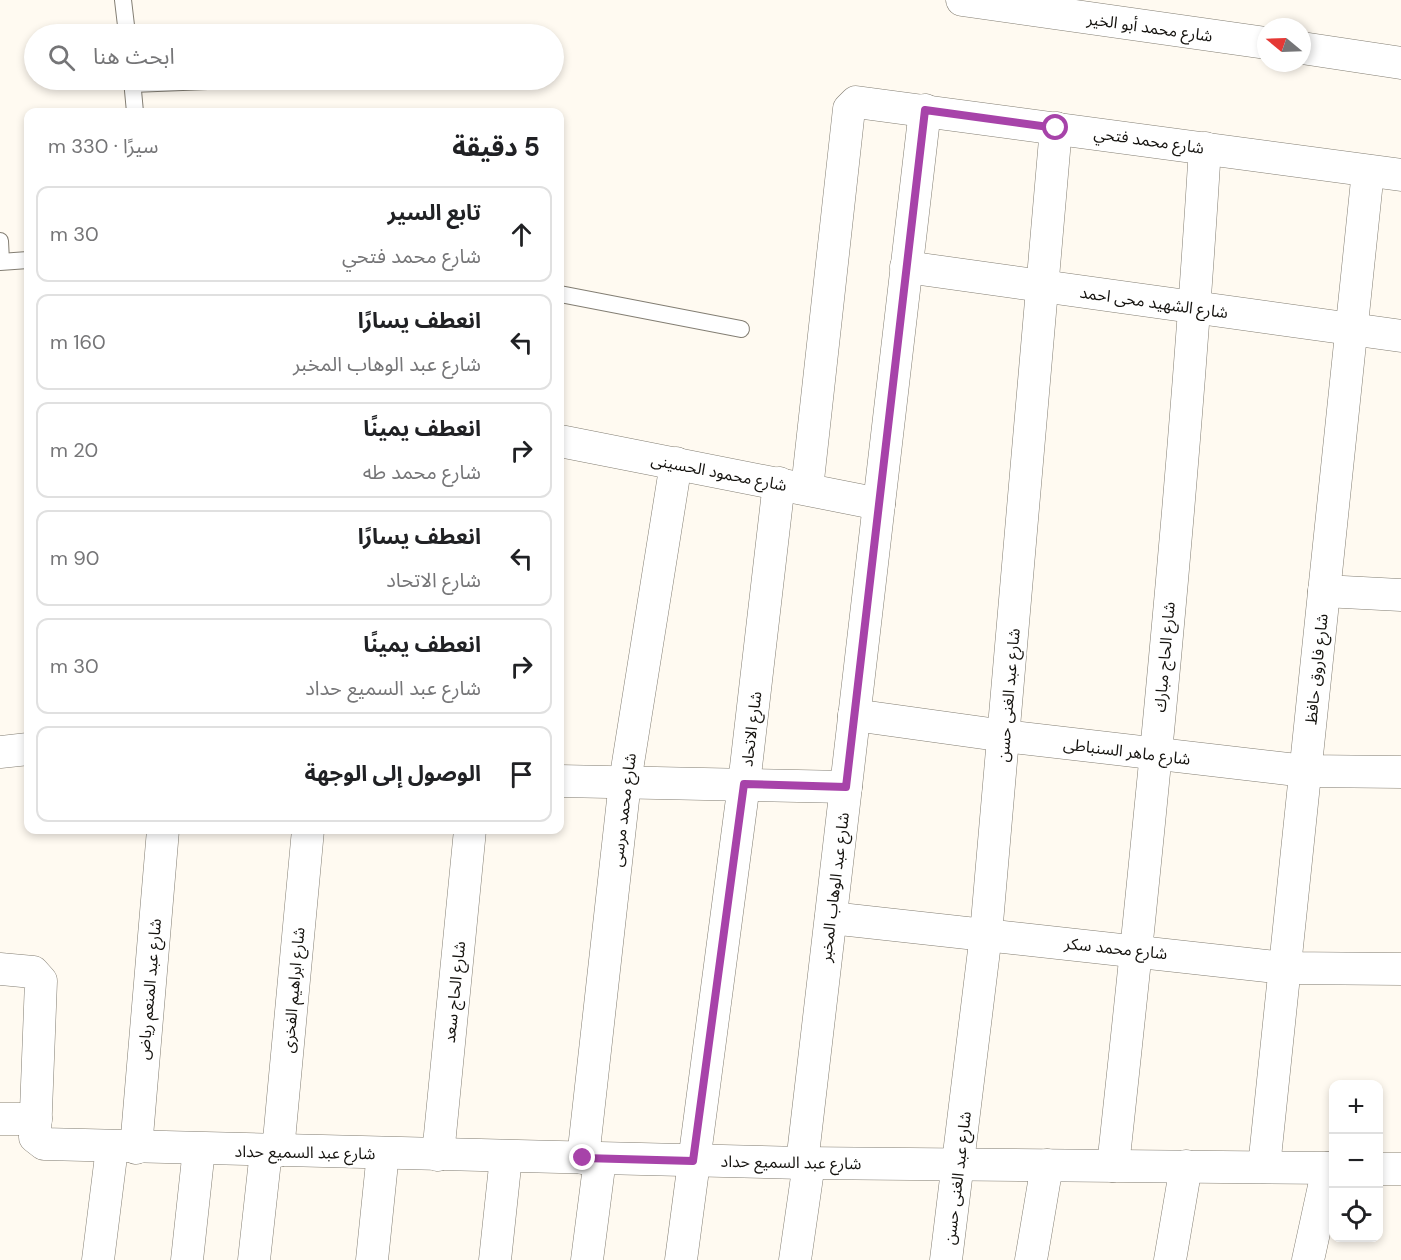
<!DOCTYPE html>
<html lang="ar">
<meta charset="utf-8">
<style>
body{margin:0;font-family:"DM Sans","Noto Sans Arabic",sans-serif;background:#f2f2f2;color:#202124;direction:rtl}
.controls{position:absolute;right:18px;bottom:18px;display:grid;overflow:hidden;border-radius:12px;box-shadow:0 3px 9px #0003}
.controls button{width:54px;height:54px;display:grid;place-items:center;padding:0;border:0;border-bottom:2px solid #e0e0e0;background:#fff;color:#202124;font:30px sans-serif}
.compass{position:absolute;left:1257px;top:18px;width:54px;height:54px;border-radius:50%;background:#fff;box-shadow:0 3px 9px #0003;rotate:289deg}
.stop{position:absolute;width:18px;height:18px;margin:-14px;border:4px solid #a743a9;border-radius:50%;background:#fff}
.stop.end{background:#a743a9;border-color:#fff;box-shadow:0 2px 6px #0008}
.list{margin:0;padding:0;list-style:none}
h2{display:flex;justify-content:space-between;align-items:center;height:78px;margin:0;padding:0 24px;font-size:26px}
h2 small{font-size:20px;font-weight:400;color:#757577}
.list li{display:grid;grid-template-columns:39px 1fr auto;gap:18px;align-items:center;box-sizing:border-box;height:96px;margin:0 12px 12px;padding:0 12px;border:2px solid #e0e0e0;border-radius:12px}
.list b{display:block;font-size:22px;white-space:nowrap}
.list p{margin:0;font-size:20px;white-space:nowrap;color:#757577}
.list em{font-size:20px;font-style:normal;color:#757577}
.icon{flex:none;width:33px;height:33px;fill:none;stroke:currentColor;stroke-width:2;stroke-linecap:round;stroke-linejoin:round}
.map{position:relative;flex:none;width:1401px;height:1260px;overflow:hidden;direction:ltr}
.search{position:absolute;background:#fff;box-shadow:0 3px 9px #0003;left:24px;top:24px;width:540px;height:66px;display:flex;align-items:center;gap:15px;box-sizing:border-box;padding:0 21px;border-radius:33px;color:#757577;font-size:22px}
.panel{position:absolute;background:#fff;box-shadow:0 3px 9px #0003;left:24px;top:108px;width:540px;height:726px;border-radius:12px;direction:rtl}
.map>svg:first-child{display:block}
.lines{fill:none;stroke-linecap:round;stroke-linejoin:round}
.lane-casing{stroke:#837e73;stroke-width:18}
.street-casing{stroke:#837e73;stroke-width:33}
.lane{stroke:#fff;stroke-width:16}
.street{stroke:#fff;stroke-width:32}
.route{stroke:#a743a9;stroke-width:8}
.labels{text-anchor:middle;stroke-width:5;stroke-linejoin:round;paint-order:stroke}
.street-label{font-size:16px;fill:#14120e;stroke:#fff}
</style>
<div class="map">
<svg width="1401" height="1260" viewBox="0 0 1401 1260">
<rect width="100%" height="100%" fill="#fffaf1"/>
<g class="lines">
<g class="lane-casing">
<g id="lane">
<path d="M123 0 127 34"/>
<path d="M132 80 135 112"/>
<path d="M132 84 233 80"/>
<path d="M0 241 1 261"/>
<path d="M0 262 28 260"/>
<path d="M560 294 741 329"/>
</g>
</g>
<g class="street-casing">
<g id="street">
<path d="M962 0 1266 43"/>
<path d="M1302 48 1401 63"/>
<path d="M906 267 1401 336"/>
<path d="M560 441 879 504"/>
<path d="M807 489 849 109 856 102 1401 175"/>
<path d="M1324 591 1401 595"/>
<path d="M854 715 1005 736 1305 771 1401 772"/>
<path d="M0 752 28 749"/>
<path d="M560 781 846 787"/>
<path d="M831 918 1285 968 1401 969"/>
<path d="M0 969 33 972 41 981 35 1137 44 1144 802 1163 1334 1168"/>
<path d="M0 1119H36"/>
<path d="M136 1148 163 830"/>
<path d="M278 1151 308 830"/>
<path d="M438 1155 470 830"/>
<path d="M583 1158 625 782 676 463"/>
<path d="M802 1163 925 110"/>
<path d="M1113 1166C1150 827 1184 488 1205 148"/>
<path d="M1264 1167 1368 171"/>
<path d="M1378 1169H1401"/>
<path d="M98 1260 112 1148"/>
<path d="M187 1260 199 1149"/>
<path d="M254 1260 266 1151"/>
<path d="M372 1260 383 1153"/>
<path d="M495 1260 506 1157"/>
<path d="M587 1260 600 1159"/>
<path d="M681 1260 744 784 779 483"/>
<path d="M795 1260 809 1163"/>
<path d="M946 1260 986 934 1056 128"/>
<path d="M1031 1260 1047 1165"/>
<path d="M1170 1260 1186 1166"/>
<path d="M1308 1260 1328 1168"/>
</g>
</g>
<use href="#lane" class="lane"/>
<use href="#street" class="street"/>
</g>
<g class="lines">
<path class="route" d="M583 1158 693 1161 744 784 846 787 925 110 1056 128"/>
</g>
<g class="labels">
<g class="street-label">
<text transform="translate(1150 27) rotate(8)" y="6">شارع محمد أبو الخير</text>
<text transform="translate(1149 140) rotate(8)" y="6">شارع محمد فتحي</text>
<text transform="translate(1154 302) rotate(8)" y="6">شارع الشهيد محى احمد</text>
<text transform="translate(719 472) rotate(11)" y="6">شارع محمود الحسينى</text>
<text transform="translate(1164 657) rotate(-85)" y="6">شارع الحاج مبارك</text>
<text transform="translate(1316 669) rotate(-84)" y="6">شارع فاروق حافظ</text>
<text transform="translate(1008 695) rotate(-85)" y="6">شارع عبد الغنى حسن</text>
<text transform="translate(751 729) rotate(-83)" y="6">شارع الاتحاد</text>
<text transform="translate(1127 751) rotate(7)" y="6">شارع ماهر السنباطى</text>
<text transform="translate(623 810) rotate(-83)" y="6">شارع محمد مرسى</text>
<text transform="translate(834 887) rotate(-83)" y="6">شارع عبد الوهاب المخبر</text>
<text transform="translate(1116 948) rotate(6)" y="6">شارع محمد سكر</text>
<text transform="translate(149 989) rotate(-85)" y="6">شارع عبد المنعم رياض</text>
<text transform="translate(293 990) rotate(-85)" y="6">شارع ابراهيم الفخرى</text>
<text transform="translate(454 992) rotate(-84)" y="6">شارع الحاج سعد</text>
<text transform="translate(305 1152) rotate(1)" y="6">شارع عبد السميع حداد</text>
<text transform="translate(791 1162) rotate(1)" y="6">شارع عبد السميع حداد</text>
<text transform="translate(957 1178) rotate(-83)" y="6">شارع عبد الغنى حسن</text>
</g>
</g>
</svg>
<div class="controls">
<button>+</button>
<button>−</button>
<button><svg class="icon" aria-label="locate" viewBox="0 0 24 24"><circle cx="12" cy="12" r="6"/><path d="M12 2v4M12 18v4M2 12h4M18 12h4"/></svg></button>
</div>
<svg class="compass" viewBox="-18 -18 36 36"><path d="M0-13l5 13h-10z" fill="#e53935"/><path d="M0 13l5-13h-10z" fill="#757577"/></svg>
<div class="stop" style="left:1056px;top:128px"></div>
<div class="stop end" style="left:583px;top:1158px"></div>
<div class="search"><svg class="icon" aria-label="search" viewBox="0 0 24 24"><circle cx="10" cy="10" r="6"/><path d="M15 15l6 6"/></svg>ابحث هنا</div>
<section class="panel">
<h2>5 دقيقة<small>سيرًا · 330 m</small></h2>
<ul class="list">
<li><svg class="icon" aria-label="ahead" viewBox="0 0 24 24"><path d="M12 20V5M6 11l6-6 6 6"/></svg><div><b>تابع السير</b><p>شارع محمد فتحي</p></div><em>30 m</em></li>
<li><svg class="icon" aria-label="left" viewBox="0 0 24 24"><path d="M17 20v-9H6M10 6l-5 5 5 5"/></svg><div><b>انعطف يسارًا</b><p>شارع عبد الوهاب المخبر</p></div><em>160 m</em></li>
<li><svg class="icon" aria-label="right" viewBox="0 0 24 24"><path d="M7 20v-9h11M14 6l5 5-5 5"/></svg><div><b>انعطف يمينًا</b><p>شارع محمد طه</p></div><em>20 m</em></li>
<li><svg class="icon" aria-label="left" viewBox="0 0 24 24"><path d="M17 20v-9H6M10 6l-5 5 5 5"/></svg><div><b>انعطف يسارًا</b><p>شارع الاتحاد</p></div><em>90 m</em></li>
<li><svg class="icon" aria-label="right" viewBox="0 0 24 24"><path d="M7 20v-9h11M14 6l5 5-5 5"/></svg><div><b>انعطف يمينًا</b><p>شارع عبد السميع حداد</p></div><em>30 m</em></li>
<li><svg class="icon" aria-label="arrive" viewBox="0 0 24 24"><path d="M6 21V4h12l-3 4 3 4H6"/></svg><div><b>الوصول إلى الوجهة</b></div></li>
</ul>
</section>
</div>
